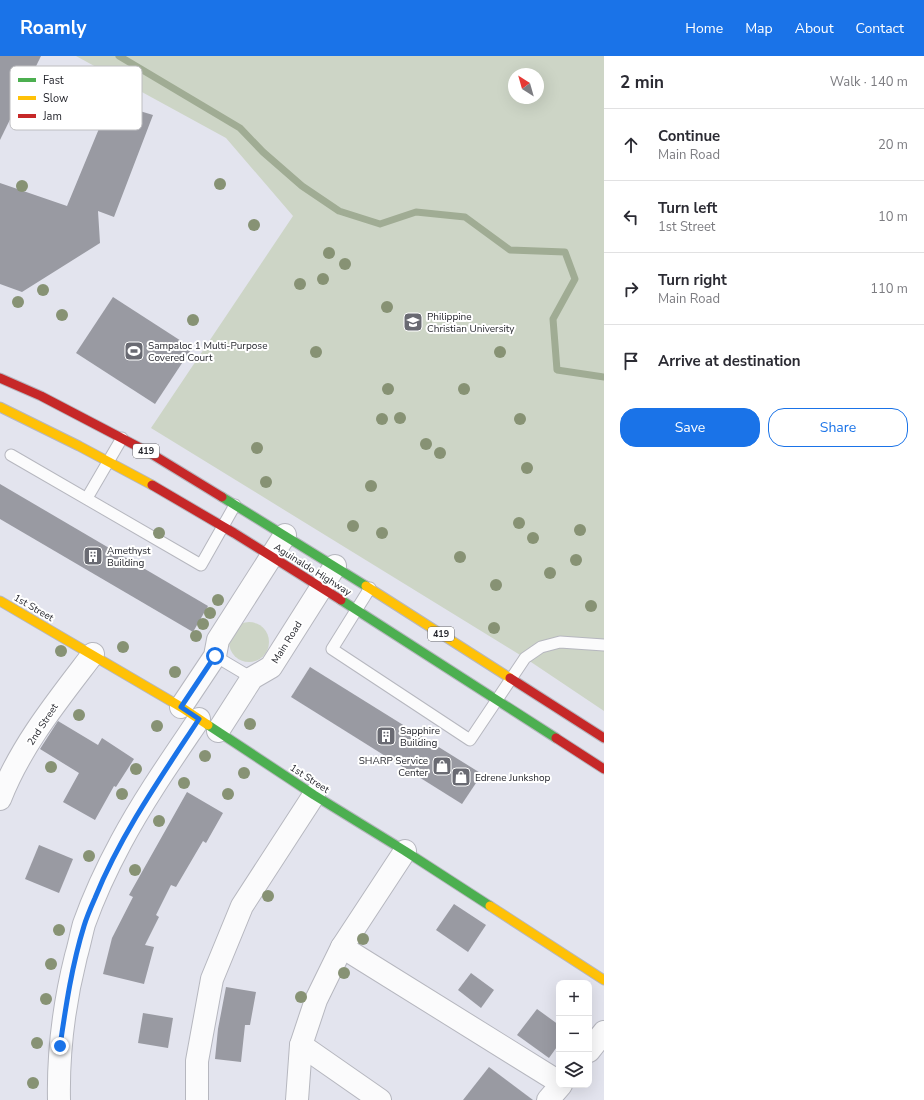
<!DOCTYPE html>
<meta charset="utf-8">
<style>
body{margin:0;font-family:"Nunito Sans",sans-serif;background:#f7f7f7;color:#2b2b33}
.controls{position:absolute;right:12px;bottom:12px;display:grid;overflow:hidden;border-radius:8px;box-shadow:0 4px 16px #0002}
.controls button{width:36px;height:36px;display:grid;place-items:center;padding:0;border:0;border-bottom:1px solid #e1e1e2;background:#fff;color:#2b2b33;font:20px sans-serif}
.compass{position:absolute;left:508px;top:12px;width:36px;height:36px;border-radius:50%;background:#fff;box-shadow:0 4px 16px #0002;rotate:323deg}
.stop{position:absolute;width:12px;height:12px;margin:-9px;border:3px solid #1a73e8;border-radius:50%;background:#fff}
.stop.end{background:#1a73e8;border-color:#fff;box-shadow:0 1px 4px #0008}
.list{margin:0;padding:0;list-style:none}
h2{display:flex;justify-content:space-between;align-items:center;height:52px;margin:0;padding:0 16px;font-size:17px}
h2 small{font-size:13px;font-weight:400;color:#7c7c81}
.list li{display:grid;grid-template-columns:26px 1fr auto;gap:12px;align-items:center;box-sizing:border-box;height:72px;padding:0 16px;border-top:1px solid #e1e1e2}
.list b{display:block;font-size:15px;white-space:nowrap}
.list p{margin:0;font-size:13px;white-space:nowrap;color:#7c7c81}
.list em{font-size:13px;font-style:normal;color:#7c7c81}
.actions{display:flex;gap:8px;padding:12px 16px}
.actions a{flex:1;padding:9px 0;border:1px solid #1a73e8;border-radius:16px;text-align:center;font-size:14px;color:#1a73e8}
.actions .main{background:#1a73e8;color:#fff}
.icon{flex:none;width:22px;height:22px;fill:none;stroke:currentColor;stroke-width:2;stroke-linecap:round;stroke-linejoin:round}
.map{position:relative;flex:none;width:604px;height:1044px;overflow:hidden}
header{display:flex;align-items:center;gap:24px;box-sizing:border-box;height:56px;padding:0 20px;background:#1a73e8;color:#fff}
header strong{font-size:19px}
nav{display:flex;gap:22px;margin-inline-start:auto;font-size:14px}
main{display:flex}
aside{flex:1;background:#fff}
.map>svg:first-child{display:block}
.green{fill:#cdd5c6;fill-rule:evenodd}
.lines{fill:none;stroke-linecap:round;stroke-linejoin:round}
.stream{stroke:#a0ac94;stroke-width:7}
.building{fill:#999aa2}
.lane-casing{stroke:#b6b7bf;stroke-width:13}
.street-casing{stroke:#b6b7bf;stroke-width:24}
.fast-casing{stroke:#b6b7bf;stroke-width:11}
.slow-casing{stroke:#b6b7bf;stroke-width:11}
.jam-casing{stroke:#b6b7bf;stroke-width:11}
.lane{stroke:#fbfbfc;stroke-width:11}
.street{stroke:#fbfbfc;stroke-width:22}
.fast{stroke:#4caf50;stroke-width:9}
.slow{stroke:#ffc107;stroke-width:9}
.jam{stroke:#c62828;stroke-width:9}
.tree{fill:#879274}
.route{stroke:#1a73e8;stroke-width:5}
.labels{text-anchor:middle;stroke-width:4;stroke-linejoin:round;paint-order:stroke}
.shield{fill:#fff;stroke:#68686d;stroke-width:1}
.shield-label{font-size:9px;font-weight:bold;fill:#27282f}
.poi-label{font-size:10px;fill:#27282f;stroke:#fff;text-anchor:start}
.street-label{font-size:10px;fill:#27282f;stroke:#fff}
.key{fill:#fff;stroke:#bebec1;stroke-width:1}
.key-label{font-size:11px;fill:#27282f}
</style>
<header>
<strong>Roamly</strong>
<nav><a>Home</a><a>Map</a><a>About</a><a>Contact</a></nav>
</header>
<main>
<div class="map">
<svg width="604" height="1044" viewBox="0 0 604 1044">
<rect width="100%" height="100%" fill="#e3e4ee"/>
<g class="green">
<path d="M76 0H604V655L525 602 151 372 293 160 226 82ZM514 18H538V42H514Z"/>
<circle cx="249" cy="586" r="20"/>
</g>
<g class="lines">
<path class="stream" d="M119 0 240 72 263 96 302 130 339 155 380 168 416 156 465 161 510 194 565 196 575 223 553 263 557 314 604 321"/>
</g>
<g class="building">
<path d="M0 0H41L0 84Z"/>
<path d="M110 46 153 59 114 161 98 155 100 187 22 236 0 228V127L67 150Z"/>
<path d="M113 241 192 292 155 348 76 297Z"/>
<path d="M0 428 208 550 193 576 0 463Z"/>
<path d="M310 611 482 718 462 748 291 641Z"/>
<path d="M58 665 98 689 102 682 134 703 116 731 114 730 95 764 63 746 79 717 40 693Z"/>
<path d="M187 736 223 757 206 787 203 785 176 831 171 829 156 859 159 861 145 889 154 891 144 928 103 918 112 882 133 841 129 839Z"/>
<path d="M39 789 73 803 59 837 25 823Z"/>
<path d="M454 848 486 869 468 896 436 874Z"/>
<path d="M471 917 494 934 481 952 458 934Z"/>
<path d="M226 931 256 936 250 969H245L241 1006 215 1003 218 973Z"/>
<path d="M537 953 559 969V988L549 1002 517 979Z"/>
<path d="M143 957 173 962 168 992 138 987Z"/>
<path d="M489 1011 533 1044H463Z"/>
</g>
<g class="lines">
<g class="lane-casing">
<g id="lane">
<path d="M11 399 201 509 235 449"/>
<path d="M87 442 122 382"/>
<path d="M370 532 332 593 470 684 525 602 541 591 560 586 604 589"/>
<path d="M215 600 252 622"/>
</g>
</g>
<g class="street-casing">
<g id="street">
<path d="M181 651 215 600 218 584 285 479"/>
<path d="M218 675 252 622 271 611 335 510"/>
<path d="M0 743C21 689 58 644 93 598"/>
<path d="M342 891 559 1026"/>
<path d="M301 989 380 1044"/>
<path d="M589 995 604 976"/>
<path d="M59 1044C58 995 64 948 76 900 79 890 81 879 84 868 94 840 107 812 121 786 144 743 172 703 199 663"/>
<path d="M197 1044V1005L212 923 242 850 314 739"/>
<path d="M297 1044 301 989 316 944 342 891 405 795"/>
<path d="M548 1044 561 1029"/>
</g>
</g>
<g class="fast-casing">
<g id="fast">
<path d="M222 441 366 530"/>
<path d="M341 544 556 682"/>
<path d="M208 669 314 739 405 795 490 850"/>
</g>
</g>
<g class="slow-casing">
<g id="slow">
<path d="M0 351 79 390 152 429"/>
<path d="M366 530 510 622"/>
<path d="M0 545 181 651 208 669"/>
<path d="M490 850 604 924"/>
</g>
</g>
<g class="jam-casing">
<g id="jam">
<path d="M0 322 41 340 150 397 222 441"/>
<path d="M152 429 234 477 341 544"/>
<path d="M510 622 604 682"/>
<path d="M556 682 604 713"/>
</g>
</g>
<use href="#lane" class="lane"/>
<use href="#street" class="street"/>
<use href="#fast" class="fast"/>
<use href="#slow" class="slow"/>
<use href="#jam" class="jam"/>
</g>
<g class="tree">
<circle cx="220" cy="128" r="6"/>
<circle cx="22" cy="130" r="6"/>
<circle cx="254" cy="169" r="6"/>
<circle cx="329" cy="197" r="6"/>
<circle cx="345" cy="208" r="6"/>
<circle cx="323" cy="223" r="6"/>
<circle cx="300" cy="228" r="6"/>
<circle cx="43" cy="234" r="6"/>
<circle cx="18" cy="246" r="6"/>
<circle cx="387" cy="251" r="6"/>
<circle cx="62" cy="259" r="6"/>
<circle cx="193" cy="264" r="6"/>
<circle cx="316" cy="296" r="6"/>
<circle cx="500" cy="296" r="6"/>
<circle cx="388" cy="333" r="6"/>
<circle cx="464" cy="333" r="6"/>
<circle cx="400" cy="362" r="6"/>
<circle cx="382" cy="363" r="6"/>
<circle cx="520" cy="363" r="6"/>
<circle cx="426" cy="388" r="6"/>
<circle cx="257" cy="392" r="6"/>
<circle cx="440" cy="397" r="6"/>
<circle cx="527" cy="412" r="6"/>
<circle cx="266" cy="426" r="6"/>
<circle cx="371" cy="430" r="6"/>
<circle cx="519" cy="467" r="6"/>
<circle cx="353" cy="470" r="6"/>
<circle cx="580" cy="474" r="6"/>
<circle cx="159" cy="477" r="6"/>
<circle cx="382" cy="477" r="6"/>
<circle cx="533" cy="482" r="6"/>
<circle cx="460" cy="501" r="6"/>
<circle cx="576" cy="504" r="6"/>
<circle cx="550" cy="517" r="6"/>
<circle cx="496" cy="529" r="6"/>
<circle cx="218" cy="544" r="6"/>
<circle cx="591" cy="550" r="6"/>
<circle cx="210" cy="557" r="6"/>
<circle cx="203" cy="568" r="6"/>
<circle cx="494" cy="572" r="6"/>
<circle cx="196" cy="580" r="6"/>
<circle cx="123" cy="591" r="6"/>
<circle cx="61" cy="595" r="6"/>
<circle cx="175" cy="616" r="6"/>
<circle cx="79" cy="659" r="6"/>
<circle cx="250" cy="668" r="6"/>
<circle cx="157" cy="670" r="6"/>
<circle cx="205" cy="700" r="6"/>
<circle cx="51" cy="711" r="6"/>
<circle cx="136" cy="713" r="6"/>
<circle cx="244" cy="717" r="6"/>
<circle cx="184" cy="727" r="6"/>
<circle cx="122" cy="738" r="6"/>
<circle cx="228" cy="738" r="6"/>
<circle cx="159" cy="765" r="6"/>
<circle cx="89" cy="800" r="6"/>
<circle cx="135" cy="814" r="6"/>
<circle cx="268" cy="840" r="6"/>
<circle cx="59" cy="874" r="6"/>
<circle cx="363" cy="883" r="6"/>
<circle cx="51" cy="908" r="6"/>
<circle cx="344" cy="917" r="6"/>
<circle cx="301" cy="941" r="6"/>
<circle cx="46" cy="943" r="6"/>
<circle cx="37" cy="987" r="6"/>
<circle cx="33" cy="1027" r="6"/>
</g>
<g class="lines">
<path class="route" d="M60 990C66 949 72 909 84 870 87 860 91 851 95 842 121 778 161 721 199 663L181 651 215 600"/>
</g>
<defs>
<g id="university-square" transform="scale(1)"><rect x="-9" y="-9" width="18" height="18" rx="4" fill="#696a72" stroke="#fff"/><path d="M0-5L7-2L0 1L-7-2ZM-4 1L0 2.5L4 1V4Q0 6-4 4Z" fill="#fff"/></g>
<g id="stadium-square" transform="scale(1)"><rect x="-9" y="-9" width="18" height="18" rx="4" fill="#696a72" stroke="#fff"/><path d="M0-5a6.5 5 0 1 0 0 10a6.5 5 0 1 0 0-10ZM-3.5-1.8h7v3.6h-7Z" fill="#fff"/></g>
<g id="building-square" transform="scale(1)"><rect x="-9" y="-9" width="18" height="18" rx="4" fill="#696a72" stroke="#fff"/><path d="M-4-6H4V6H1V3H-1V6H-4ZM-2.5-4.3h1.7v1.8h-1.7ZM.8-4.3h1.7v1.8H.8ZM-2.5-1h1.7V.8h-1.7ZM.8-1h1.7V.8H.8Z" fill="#fff"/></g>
<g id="shop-square" transform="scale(1)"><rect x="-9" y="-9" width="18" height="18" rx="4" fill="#696a72" stroke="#fff"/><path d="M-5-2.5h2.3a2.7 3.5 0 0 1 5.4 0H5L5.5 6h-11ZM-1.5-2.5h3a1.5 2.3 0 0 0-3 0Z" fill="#fff"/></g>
</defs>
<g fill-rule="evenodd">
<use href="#university-square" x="413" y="266"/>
<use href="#stadium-square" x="134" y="295"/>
<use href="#building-square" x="93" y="500"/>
<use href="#building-square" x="386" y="680"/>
<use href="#shop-square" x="442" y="710"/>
<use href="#shop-square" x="461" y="721"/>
</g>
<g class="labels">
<g class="shield">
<rect x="133" y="388" width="26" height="14" rx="3"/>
<rect x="428" y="571" width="26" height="14" rx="3"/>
</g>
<g class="shield-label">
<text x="146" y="398">419</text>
<text x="441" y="581">419</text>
</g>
<g class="poi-label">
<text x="427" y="264">Philippine<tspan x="427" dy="12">Christian University</tspan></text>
<text x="148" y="293">Sampaloc 1 Multi-Purpose<tspan x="148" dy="12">Covered Court</tspan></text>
<text x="107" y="498">Amethyst<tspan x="107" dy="12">Building</tspan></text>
<text x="400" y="678">Sapphire<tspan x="400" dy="12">Building</tspan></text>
<text x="428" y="708" text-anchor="end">SHARP Service<tspan x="428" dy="12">Center</tspan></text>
<text x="475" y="725">Edrene Junkshop</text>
</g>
<g class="street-label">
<text transform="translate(313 513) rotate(32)" y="4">Aguinaldo Highway</text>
<text transform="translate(34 551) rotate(30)" y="4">1st Street</text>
<text transform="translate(286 586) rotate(-58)" y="4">Main Road</text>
<text transform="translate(42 668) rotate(-57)" y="4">2nd Street</text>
<text transform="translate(310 722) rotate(33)" y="4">1st Street</text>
</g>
</g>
<rect x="10" y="10" width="132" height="64" rx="6" class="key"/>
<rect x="18" y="22" width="18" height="4" fill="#4caf50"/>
<rect x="18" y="40" width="18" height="4" fill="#ffc107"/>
<rect x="18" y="58" width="18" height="4" fill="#c62828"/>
<g class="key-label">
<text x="43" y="28">Fast</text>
<text x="43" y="46">Slow</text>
<text x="43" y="64">Jam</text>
</g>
</svg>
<div class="controls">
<button>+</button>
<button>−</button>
<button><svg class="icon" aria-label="layers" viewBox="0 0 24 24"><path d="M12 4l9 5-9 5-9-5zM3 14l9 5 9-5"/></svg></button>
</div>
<svg class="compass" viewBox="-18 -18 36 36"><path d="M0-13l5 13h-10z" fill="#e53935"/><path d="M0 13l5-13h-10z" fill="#7c7c81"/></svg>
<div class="stop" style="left:215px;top:600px"></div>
<div class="stop end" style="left:60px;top:990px"></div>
</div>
<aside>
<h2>2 min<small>Walk · 140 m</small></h2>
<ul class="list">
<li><svg class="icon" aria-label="ahead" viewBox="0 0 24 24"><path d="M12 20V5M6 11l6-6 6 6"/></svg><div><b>Continue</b><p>Main Road</p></div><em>20 m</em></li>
<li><svg class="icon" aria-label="left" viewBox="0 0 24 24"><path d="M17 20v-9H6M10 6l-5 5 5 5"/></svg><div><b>Turn left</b><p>1st Street</p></div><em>10 m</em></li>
<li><svg class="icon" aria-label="right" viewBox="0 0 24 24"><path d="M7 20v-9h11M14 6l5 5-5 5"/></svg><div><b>Turn right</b><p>Main Road</p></div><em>110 m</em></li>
<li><svg class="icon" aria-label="arrive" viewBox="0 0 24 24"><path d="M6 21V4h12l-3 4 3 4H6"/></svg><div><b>Arrive at destination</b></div></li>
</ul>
<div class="actions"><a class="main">Save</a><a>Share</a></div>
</aside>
</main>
